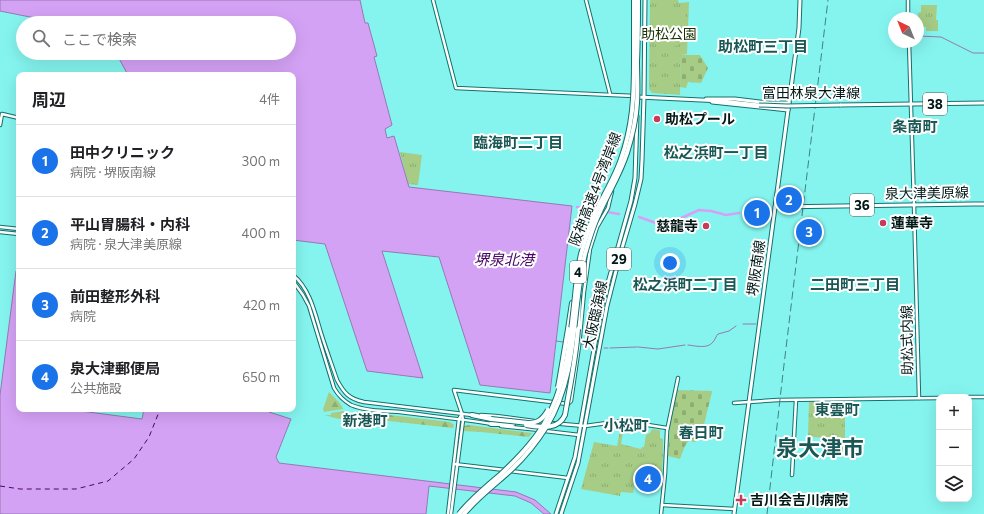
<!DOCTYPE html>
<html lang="ja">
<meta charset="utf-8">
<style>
body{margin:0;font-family:Commissioner,"Noto Sans JP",sans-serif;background:#f2f2f2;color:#202124}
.controls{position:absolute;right:12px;bottom:12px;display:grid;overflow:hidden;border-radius:8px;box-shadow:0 4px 16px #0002}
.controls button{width:36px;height:36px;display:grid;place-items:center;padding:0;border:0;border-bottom:1px solid #e0e0e0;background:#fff;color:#202124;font:20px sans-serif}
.compass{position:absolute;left:888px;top:12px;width:36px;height:36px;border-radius:50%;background:#fff;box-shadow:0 4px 16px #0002;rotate:317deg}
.you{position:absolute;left:670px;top:263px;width:14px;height:14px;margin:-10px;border:3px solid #fff;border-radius:50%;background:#1a73e8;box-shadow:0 0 0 6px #1a73e833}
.badge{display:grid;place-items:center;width:26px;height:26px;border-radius:50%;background:#1a73e8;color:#fff;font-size:13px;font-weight:700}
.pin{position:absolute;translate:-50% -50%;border:2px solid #fff;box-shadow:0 1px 4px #0006}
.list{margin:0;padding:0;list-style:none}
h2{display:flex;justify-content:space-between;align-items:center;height:52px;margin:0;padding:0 16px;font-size:17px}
h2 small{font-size:13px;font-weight:400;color:#757577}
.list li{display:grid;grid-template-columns:26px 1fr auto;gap:12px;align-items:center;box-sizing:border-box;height:72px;padding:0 16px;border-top:1px solid #e0e0e0}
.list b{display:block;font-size:15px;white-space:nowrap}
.list p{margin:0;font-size:13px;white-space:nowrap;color:#757577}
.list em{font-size:13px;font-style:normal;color:#757577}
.icon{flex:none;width:22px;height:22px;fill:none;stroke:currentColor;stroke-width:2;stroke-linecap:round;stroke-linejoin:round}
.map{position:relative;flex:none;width:984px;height:514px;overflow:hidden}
.search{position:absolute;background:#fff;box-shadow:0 4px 16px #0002;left:16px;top:16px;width:280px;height:44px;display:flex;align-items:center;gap:10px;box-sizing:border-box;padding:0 14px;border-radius:22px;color:#757577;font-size:15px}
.panel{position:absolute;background:#fff;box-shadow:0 4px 16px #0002;left:16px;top:72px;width:280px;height:340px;border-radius:8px}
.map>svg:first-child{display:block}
.grass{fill:url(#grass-tufts)}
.forest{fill:url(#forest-firs)}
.cemetery{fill:url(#cemetery-stones)}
.pitch{fill:#a6cc86}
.water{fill:#d4a2f5;stroke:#9579b2}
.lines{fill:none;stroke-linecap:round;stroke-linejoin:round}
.stream{stroke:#9579b2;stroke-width:1}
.canal{stroke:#d4a2f5;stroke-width:2.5}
.ferry{stroke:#490666;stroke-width:1;stroke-dasharray:5 4;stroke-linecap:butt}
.tertiary-casing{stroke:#10726f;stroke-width:4.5}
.secondary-casing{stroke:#10726f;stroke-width:5}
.primary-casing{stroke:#10726f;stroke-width:5}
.motorway-casing{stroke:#10726f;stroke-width:6}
.tertiary{stroke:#fff;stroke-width:2.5}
.secondary{stroke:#fff;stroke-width:3}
.primary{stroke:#fff;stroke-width:3}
.motorway{stroke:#fff;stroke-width:4}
.rail{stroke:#40827f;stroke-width:1;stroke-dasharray:8 4;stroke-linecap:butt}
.primary-bridge-casing{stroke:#10726f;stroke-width:5;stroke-linecap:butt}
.motorway-bridge-casing{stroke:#10726f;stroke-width:6;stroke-linecap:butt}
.primary-bridge{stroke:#fff;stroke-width:3}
.motorway-bridge{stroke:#fff;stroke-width:4}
.poi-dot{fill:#c8395a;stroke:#fff;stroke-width:1.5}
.labels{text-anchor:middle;stroke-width:4;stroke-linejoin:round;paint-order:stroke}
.shield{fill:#fff;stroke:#4d5d5d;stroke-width:1}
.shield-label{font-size:13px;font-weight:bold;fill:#011817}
.park-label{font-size:14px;fill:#1b3002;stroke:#fff}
.street-label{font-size:14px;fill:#011817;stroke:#fff}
.poi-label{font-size:14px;font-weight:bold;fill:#011817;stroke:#fff;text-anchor:start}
.neighbourhood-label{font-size:15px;font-weight:bold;fill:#1a5856;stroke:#fff}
.water-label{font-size:15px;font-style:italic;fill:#490666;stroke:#fff}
.town-label{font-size:22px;font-weight:bold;fill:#1a5856;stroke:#fff}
</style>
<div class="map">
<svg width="984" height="514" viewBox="0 0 984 514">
<defs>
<pattern id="grass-tufts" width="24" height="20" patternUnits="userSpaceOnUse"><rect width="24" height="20" fill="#a6cc86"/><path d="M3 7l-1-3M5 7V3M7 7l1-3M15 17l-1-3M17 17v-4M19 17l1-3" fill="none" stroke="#8dae73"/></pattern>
<pattern id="forest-firs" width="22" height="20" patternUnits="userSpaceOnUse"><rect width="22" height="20" fill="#a6cc86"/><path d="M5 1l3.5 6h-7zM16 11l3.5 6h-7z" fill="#8dae73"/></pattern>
<pattern id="cemetery-stones" width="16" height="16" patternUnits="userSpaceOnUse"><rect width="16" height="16" fill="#a6cc86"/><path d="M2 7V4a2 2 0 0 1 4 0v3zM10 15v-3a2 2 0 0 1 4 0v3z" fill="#8dae73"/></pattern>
</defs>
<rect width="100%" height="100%" fill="#85f4ef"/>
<g class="grass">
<path d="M650 0H678L679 3 689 2 687 54 681 55 680 95 652 93 649 89Z"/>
<path d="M921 5H937L936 20H938V31H926V27H922L918 23V13L921 12Z"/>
<path d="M400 152 422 155 418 185 408 184Z"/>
<path d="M809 402H845V457H831L832 438 808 437Z"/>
<path d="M652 429 660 430V438L663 439V456L662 477 636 473 633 493 621 492 620 496 581 489 594 442 617 446 620 431 623 432 621 444 641 449 642 447H644L646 435 650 433Z"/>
</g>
<g class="forest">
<path d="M329 392C334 397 341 403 343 409L324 412 323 409Z"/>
<path d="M343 411 345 412 346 415 356 416 357 412 372 413C355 422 343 421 325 415H331V413Z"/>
<path d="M380 414 390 415 450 422 454 425 453 428 370 419 359 422C367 419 373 418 380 414Z"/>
<path d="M469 425 532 433 529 437 481 432 463 431 464 426Z"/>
</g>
<g class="cemetery">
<path d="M681 55H700L708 68 701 83 688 82 686 88 680 87Z"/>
<path d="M676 390 712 391V392L701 437 695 442H693L690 439 685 446 680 459 668 456 670 423Z"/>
</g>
<g class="pitch">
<path d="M657 11 683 17C686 21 686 25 686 29 686 48 660 55 652 40L653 14Z"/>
<path d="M825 407H841V423H826Z"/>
</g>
<g class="water">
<path d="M0 0H360L365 23H368L377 56 374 57 392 125 385 129 387 138 394 136 409 187 572 206 550 393 480 385 439 257 382 251 423 378 367 371 325 244 293 240V75H128L116 53H289V23H60L0 11Z"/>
<path d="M16 271H19V409H65L142 419 144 409H270L269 412 291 419 276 457 279 463 516 492 535 500 551 514H544L531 503 515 496 429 486 426 514H0V395Z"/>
</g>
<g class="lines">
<g class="stream">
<path d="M918 36 941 37 973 53H984"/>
<path d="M743 324H756"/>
<path d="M556 341 563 342"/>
<path d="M581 344 587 345"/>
<path d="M688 345C696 346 708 349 713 342 715 340 716 336 718 334L729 331 736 326"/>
<path d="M638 347 658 349 685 345"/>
<path d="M604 348H608"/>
<path d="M610 348 637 347"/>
</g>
<g class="canal">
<path d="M577 207 619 214"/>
<path d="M639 217 656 223 666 225 699 210 711 211 726 215 739 213"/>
</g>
<path class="ferry" d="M0 486 20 489H76L108 481 134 459 149 437 159 412 158 409"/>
<g class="tertiary-casing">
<g id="tertiary">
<path d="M433 0 456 88 634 96"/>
<path d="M586 0 610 94"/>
<path d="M908 0V18"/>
<path d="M909 42 914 205 919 398"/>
<path d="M0 125 2 114 19 118"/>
<path d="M0 227 19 229"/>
<path d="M0 232 19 234"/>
<path d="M293 275C310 289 315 313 321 333 326 349 332 365 337 380 344 393 349 399 364 402L472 415"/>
<path d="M293 281 303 295 309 306 334 388C338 395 344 401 351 405 366 411 384 411 400 412 431 416 461 419 492 424"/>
<path d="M969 397H984"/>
<path d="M734 403 778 400 939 398"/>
<path d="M481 415 496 416 534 421"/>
<path d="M539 422 585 426 622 421 667 428"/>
<path d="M501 426 540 430"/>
<path d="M545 431 579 435"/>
<path d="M454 464 505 470"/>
<path d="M510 471 568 478"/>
<path d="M792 475 796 400"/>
<path d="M662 505 734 509"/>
<path d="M448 514 459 419 462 414"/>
<path d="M451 514 463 420 462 414 454 390 568 404 571 401 579 346 584 292 590 249 597 227 608 208 612 191"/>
<path d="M661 514 665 474 667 431 678 378"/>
</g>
</g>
<g class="secondary-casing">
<path id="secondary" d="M734 514 799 28 800 0"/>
</g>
<g class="primary-casing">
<g id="primary">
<path d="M638 97 722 101 759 105"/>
<path d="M706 99H735L769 103H789"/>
<path d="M712 102 788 110"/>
<path d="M840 105 984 103"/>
<path d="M775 207 974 204H984"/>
<path d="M556 514 575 457 602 304 631 201 635 178 637 116"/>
<path d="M561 514 578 463 607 306 620 255 635 204 641 179 642 160 644 97 645 0"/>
</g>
</g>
<g class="motorway-casing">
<g id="motorway">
<path d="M568 329 572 303"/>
<path d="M578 329 579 297"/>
<path d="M472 415 491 419"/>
<path d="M491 424H513"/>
</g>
</g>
<use href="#tertiary" class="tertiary"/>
<use href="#secondary" class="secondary"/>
<use href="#primary" class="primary"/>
<use href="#motorway" class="motorway"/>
<path class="rail" d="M767 514 783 373 828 0"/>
<g class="primary-bridge-casing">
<path id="primary-bridge" d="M759 105 787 106 840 105"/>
</g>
<g class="motorway-bridge-casing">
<g id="motorway-bridge">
<path d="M558 387 560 376 568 329"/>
<path d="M491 419 528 423C538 423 543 419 548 410"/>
<path d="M526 425C540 427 558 431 565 415 570 386 576 358 578 329"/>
<path d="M459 514C471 499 486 487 501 474 517 459 533 443 544 424 566 385 569 348 574 305 576 288 577 270 581 254 586 236 592 219 600 203 608 188 616 174 621 159 633 125 634 96 634 61 634 40 634 20 634 0"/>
<path d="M464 514C478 497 496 484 512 469 526 456 537 442 547 426 579 372 571 313 585 254 589 240 593 226 599 214 608 193 620 175 627 153 632 137 636 120 637 103 638 89 637 75 637 61 638 40 638 20 638 0"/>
</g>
</g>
<use href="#primary-bridge" class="primary-bridge"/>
<use href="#motorway-bridge" class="motorway-bridge"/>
</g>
<g class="poi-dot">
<circle cx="657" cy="119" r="4"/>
<circle cx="883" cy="223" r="4"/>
<circle cx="706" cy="226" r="4"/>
<path d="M739 494h4v4h4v4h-4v4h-4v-4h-4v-4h4z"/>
</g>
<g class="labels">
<g class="shield">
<rect x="923" y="93" width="24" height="22" rx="3"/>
<rect x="850" y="194" width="24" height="22" rx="3"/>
<rect x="607" y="248" width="24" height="22" rx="3"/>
<rect x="570" y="261" width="16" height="22" rx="3"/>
</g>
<g class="shield-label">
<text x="935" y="109">38</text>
<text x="862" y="210">36</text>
<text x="619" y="264">29</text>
<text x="578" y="277">4</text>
</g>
<g class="park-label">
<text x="669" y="39">助松公園</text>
</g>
<g class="street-label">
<text x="811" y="98">富田林泉大津線</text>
<text transform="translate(595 189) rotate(-69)" y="5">阪神高速4号湾岸線</text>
<text transform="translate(927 193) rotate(-1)" y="5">泉大津美原線</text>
<text transform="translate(756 268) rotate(-82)" y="5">堺阪南線</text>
<text transform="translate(595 315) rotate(-78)" y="5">大阪臨海線</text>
<text transform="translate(907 340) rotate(-91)" y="5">助松式内線</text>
</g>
<g class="poi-label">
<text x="665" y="124">助松プール</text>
<text x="891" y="228">蓮華寺</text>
<text x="698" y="231" text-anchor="end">慈龍寺</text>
<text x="750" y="505">吉川会吉川病院</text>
</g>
<g class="neighbourhood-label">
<text x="763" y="52">助松町三丁目</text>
<text x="915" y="132">条南町</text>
<text x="518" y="148">臨海町二丁目</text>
<text x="716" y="158">松之浜町一丁目</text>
<text x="685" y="290">松之浜町二丁目</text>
<text x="855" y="290">二田町三丁目</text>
<text x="837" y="415">東雲町</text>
<text x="365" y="426">新港町</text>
<text x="626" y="431">小松町</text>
<text x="701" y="438">春日町</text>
</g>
<g class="water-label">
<text x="504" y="265">堺泉北港</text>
</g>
<g class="town-label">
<text x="820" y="456">泉大津市</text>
</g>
</g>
</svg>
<div class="controls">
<button>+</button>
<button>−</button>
<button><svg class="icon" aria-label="layers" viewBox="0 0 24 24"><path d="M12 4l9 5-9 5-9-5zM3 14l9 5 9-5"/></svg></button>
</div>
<svg class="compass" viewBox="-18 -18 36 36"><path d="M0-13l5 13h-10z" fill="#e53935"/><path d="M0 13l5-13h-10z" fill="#757577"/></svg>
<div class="you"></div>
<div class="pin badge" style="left:757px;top:213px">1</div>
<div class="pin badge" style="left:789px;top:200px">2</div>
<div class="pin badge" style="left:809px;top:232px">3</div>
<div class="pin badge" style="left:648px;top:479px">4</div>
<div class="search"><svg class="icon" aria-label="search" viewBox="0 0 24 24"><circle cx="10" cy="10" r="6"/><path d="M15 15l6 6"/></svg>ここで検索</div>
<section class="panel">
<h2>周辺<small>4件</small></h2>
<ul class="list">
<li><span class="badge">1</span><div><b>田中クリニック</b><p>病院 · 堺阪南線</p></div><em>300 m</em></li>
<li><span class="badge">2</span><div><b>平山胃腸科・内科</b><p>病院 · 泉大津美原線</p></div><em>400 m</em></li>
<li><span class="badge">3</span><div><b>前田整形外科</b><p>病院</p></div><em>420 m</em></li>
<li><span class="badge">4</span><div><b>泉大津郵便局</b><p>公共施設</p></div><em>650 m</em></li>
</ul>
</section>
</div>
